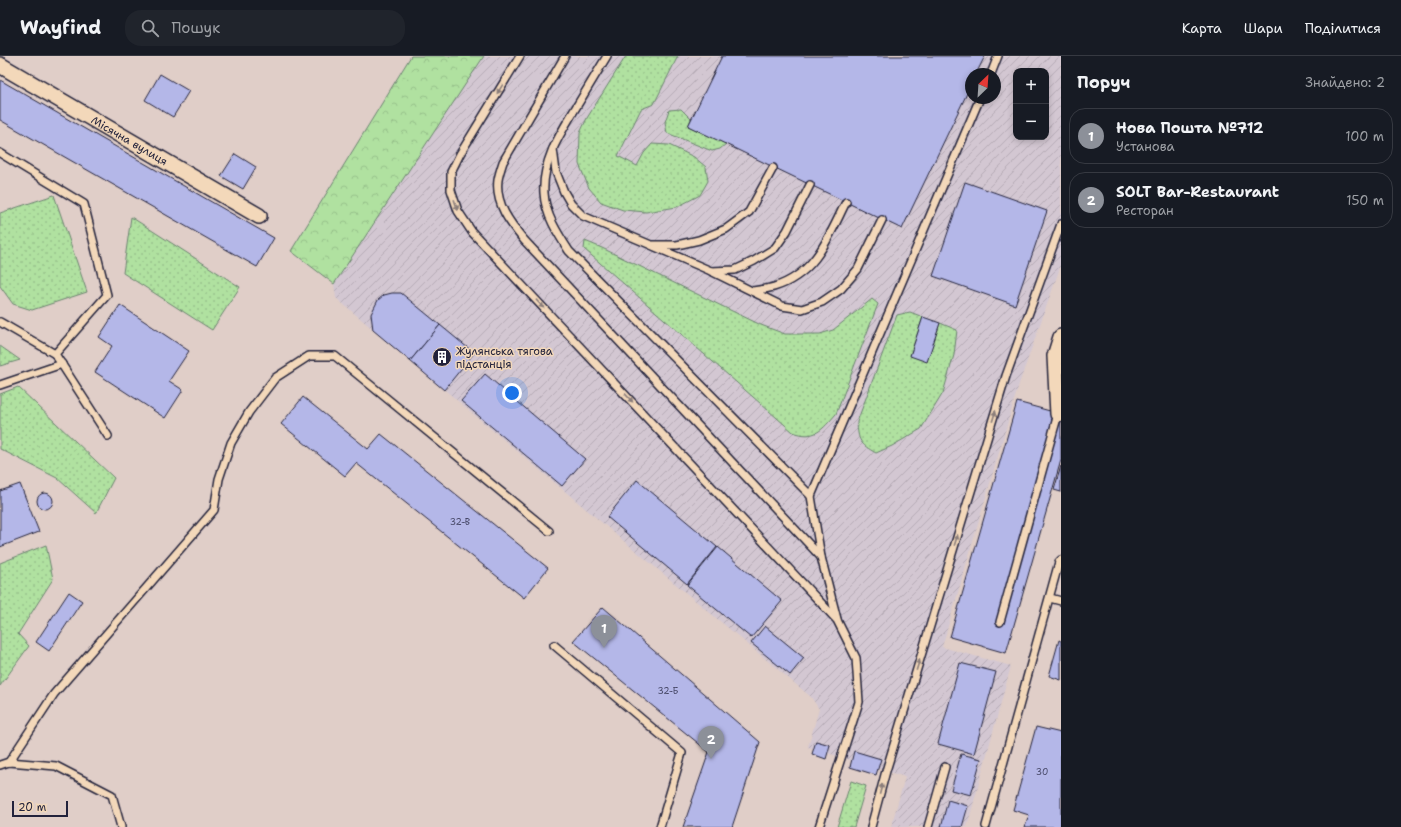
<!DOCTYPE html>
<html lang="uk">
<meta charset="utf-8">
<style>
body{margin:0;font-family:"Shantell Sans",sans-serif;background:#20242c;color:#f1f3f6}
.controls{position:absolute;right:12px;top:12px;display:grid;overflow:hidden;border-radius:8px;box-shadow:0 2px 6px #0003}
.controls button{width:36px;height:36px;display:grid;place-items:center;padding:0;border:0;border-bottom:1px solid #363941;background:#171b24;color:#f1f3f6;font:20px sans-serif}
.compass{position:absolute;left:965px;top:12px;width:36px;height:36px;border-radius:50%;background:#171b24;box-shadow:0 2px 6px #0003;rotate:25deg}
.scale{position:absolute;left:12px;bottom:10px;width:56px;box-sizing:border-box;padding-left:4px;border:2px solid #22223b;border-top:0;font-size:11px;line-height:14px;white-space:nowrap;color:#22223b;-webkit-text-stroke:3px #f3d8ba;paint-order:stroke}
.you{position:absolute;left:512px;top:337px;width:14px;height:14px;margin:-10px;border:3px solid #fff;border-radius:50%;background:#1a73e8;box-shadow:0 0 0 6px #1a73e833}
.badge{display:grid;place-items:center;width:26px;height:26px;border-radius:50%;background:#8c9099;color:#fff;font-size:13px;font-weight:700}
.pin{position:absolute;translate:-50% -33px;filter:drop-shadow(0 1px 2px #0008)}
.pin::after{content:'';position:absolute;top:21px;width:14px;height:12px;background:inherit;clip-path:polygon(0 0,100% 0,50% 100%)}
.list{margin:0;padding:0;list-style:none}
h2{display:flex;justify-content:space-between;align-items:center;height:52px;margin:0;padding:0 16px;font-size:17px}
h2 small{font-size:13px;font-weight:400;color:#9ea1a6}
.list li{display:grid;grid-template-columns:26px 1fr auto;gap:12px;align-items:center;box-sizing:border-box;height:56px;margin:0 8px 8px;padding:0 8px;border:1px solid #363941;border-radius:16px}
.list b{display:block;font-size:15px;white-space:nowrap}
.list p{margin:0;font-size:13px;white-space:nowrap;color:#9ea1a6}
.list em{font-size:13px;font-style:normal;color:#9ea1a6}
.icon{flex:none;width:22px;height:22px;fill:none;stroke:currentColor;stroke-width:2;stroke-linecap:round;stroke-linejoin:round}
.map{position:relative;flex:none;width:1061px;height:771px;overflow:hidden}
header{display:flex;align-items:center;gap:24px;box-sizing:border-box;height:56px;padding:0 20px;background:#171b24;border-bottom:1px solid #363941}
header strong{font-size:19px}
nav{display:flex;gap:22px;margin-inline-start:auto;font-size:14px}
.search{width:280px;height:36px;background:#20242c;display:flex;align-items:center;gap:10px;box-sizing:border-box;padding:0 14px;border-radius:16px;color:#9ea1a6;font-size:15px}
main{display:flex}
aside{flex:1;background:#171b24}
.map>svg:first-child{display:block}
.industrial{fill:url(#industrial-furrows);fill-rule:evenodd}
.grass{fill:url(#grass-dots);stroke:#69826e}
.forest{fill:url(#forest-crowns);stroke:#69826e}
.building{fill:#b4b7e8;stroke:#22223b}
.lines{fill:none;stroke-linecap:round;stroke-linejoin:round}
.lane-casing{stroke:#22223b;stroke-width:10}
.street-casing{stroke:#22223b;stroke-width:18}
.lane{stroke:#f3d8ba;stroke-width:7}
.street{stroke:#f3d8ba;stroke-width:15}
.oneway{fill:#8a7d7a}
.labels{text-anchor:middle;stroke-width:3;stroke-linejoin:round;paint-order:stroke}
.number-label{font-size:9px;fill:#464766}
.street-label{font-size:11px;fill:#22223b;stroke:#f3d8ba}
.poi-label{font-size:11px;fill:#22223b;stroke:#f3d8ba;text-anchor:start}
</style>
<header>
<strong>Wayfind</strong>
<div class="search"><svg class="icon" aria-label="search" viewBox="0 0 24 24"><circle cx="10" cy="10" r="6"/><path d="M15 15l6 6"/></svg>Пошук</div>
<nav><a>Карта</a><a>Шари</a><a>Поділитися</a></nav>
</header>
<main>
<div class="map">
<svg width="1061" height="771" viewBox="0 0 1061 771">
<defs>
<pattern id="industrial-furrows" width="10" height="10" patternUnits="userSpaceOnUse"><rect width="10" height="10" fill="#d3c7d2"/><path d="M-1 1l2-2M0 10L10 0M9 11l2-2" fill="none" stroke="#b5abb5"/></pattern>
<pattern id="grass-dots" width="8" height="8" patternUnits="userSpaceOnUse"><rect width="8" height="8" fill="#b0e1a0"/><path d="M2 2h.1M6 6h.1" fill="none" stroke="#97c18b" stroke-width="1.8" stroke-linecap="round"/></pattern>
<pattern id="forest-crowns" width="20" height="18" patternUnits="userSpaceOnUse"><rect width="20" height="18" fill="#b0e1a0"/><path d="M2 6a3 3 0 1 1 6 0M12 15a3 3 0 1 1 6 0" fill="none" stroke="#97c18b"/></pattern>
</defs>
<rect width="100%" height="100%" fill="#e0cec8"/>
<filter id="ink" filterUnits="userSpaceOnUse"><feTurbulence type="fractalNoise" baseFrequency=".025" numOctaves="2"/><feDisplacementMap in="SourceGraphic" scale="8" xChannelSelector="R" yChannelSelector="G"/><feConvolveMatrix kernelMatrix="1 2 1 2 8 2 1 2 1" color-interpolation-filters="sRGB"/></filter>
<g filter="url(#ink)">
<path class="industrial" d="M484 0H1061V209L1019 328 942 591 1011 610 967 771H891L905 721 808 691 819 653 811 641 619 481 336 242 334 228ZM1016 15H1046V81H1016ZM971 18H995V42H971Z"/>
<g class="grass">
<path d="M626 0H678L654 48 641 53 618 100 637 110 644 97 652 88 669 89 694 101 706 111 708 125 700 139 677 151 646 156 623 154 601 146 589 132 579 108 580 77 587 62Z"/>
<path d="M681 53 691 63 688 70 726 88 720 93 712 95 667 77 665 66 669 54Z"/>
<path d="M54 139 87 236 32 254 13 248 0 230V157Z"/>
<path d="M131 161 240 231 212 274 123 217Z"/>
<path d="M585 185 602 192 761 269 785 278H820L833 274 872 243 878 248 836 358C822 374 815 384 793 376L584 193Z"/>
<path d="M910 256 923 261 910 299 927 305 940 267 957 274 954 299 943 337 921 373 892 390 876 397C860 388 858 385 857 366L897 259Z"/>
<path d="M0 290 20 304 0 310Z"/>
<path d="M18 331 114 422 96 457 57 422 0 393V338Z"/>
<path d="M46 489 53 523 18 578 29 590 0 630V507Z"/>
<path d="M851 725 866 730 854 771H837Z"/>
</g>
<path class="forest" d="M411 0H484L334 228 291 195Z"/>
<g class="building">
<path d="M722 0H985L976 18H971V29L902 173 688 70Z"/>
<path d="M160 18 189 35 173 61 145 44Z"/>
<path d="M0 24 274 182 257 211 0 64Z"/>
<path d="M235 98 256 111 243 133 221 120Z"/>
<path d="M965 126 1047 155 1015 249 933 220Z"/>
<path d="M392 237H401L440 269 410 305 373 274 371 258 378 244 384 239Z"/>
<path d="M120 249 189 295 169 325 183 334 165 362 95 316 112 290 99 281Z"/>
<path d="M923 261 940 267 927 306 910 300Z"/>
<path d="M440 269 474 297 444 334 410 305Z"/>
<path d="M485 318 585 403 562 430 461 345Z"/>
<path d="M303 341 368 393 381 378 548 512 524 542 356 407 345 420 281 368Z"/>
<path d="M1017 346 1061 358V404L1006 597 950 581Z"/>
<path d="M1061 410V436L1054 434Z"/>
<path d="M637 424 717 491 687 528 607 461Z"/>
<path d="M20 428 39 476 0 491V435Z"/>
<circle cx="45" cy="445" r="8"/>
<path d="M718 491 782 545 751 582 687 529Z"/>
<path d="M69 536 82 545 49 595 36 586Z"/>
<path d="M603 551 760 686 732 771H683L709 696 573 585Z"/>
<path d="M765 570 804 602 790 619 751 587Z"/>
<path d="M1059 584 1061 585V624L1049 620Z"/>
<path d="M960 607 996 616 974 698 938 688Z"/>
<path d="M1036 671 1061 677V771H1025L1029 759 1013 754Z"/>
<path d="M816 685 830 689 826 703 812 698Z"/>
<path d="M854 695 881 703 876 719 850 711Z"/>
<path d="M961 698 981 703 971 739 951 734Z"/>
<path d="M948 744 968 750 962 771H941Z"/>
</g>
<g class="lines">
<g class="lane-casing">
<g id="lane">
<path d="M520 0 460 98 451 116V134L458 155 472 176 837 564 856 602 859 646 819 771"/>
<path d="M565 0 503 106C501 112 499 118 498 124 495 148 510 167 524 184L821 501 837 563"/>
<path d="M607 0C596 18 586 35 575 53 560 78 542 105 544 137 545 158 558 178 569 195L811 440 821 501"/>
<path d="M991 18 998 0"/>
<path d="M553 93 556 116 564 136 571 148 583 160 651 189H677L699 184 726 173 749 156 773 112"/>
<path d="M0 97 84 148 107 239 55 298"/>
<path d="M653 190 711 215 735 214 754 205 775 192 787 175 810 129"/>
<path d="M711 215 782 250 802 253 822 246 841 233 858 213 882 164"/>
<path d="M752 235C759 234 767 233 774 231 816 218 828 182 846 146"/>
<path d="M0 266 55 298 108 380"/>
<path d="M0 329 62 308"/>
<path d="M811 440 980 42"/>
<path d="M1050 542 1061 545"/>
<path d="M1000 566 1058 358"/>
<path d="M554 589 682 697 660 771"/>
<path d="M9 706 54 638 214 454 219 423 231 387 249 356 275 322 309 300H335L549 475"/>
<path d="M0 709 9 706 56 710 112 739 121 771"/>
<path d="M986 770 1059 506 1061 504"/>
<path d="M871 771 886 715 1006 320 1061 168"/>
<path d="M928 771 945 711"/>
</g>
</g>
<g class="street-casing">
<g id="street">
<path id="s1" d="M0 9 259 160"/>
<path d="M1058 358 1055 300 1061 281"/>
</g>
</g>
<use href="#lane" class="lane"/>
<use href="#street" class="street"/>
</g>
<defs><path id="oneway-solid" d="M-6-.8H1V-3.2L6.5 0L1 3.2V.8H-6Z"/></defs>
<g class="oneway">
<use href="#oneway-solid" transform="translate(500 33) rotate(122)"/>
<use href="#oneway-solid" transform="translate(456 149) rotate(71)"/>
<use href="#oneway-solid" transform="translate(540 248) rotate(47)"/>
<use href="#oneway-solid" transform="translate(629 342) rotate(47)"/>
<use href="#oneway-solid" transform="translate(994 360) rotate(-73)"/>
<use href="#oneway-solid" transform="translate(956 484) rotate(-73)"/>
<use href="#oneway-solid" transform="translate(918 609) rotate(-73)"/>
<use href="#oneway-solid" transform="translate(881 733) rotate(-75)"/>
</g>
</g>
<defs>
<g id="building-disc" transform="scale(1)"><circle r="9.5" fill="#22223b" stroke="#f3d8ba"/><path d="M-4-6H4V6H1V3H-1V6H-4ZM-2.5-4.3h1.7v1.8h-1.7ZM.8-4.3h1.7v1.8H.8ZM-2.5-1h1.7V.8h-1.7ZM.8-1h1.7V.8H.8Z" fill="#fff"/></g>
</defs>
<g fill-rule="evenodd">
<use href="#building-disc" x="442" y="301"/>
</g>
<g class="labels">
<g class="number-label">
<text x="460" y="469">32-В</text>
<text x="668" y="638">32-Б</text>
<text x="1042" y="719">30</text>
</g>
<g class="street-label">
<text dy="4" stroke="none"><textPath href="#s1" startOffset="150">Місячна вулиця</textPath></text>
</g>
<g class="poi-label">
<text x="456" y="299">Жулянська тягова<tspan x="456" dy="13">підстанція</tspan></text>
</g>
</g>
</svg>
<div class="controls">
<button>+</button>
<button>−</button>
</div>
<svg class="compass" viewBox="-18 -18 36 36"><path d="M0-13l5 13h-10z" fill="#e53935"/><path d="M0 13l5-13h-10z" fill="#9ea1a6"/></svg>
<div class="scale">20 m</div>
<div class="you"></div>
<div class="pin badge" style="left:604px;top:592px">1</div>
<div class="pin badge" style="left:711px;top:703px">2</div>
</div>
<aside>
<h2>Поруч<small>Знайдено: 2</small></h2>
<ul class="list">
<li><span class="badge">1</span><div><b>Нова Пошта №712</b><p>Установа</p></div><em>100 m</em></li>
<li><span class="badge">2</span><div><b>SOLT Bar-Restaurant</b><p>Ресторан</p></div><em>150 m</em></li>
</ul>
</aside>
</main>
